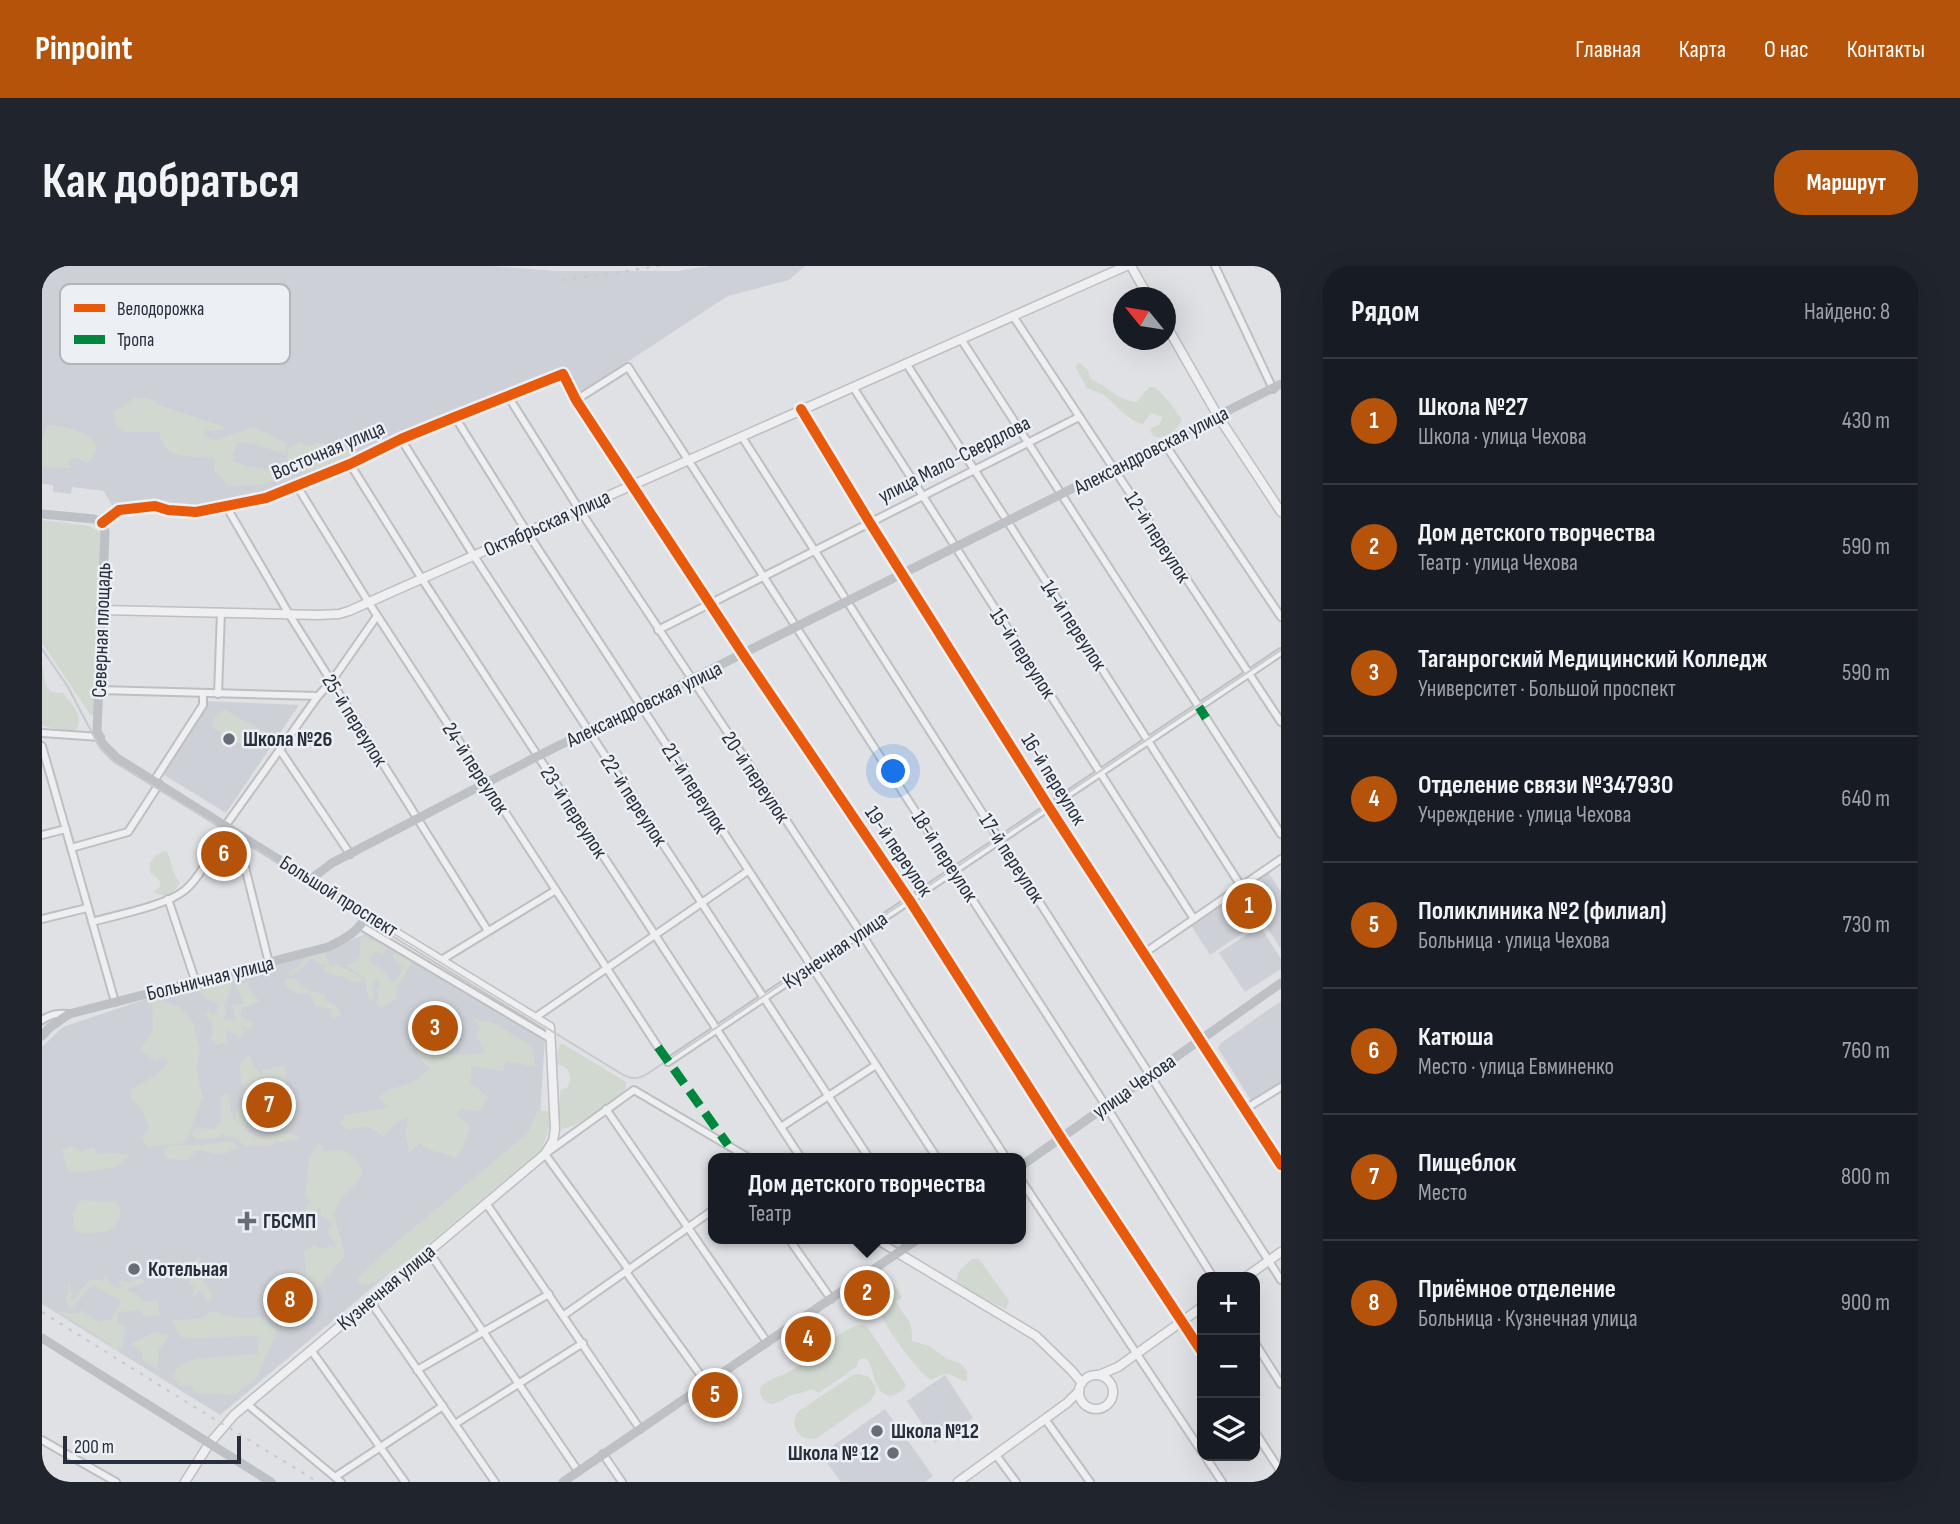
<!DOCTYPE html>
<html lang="ru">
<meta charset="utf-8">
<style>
body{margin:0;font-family:"Sofia Sans Condensed",sans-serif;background:#20242c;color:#f1f3f6}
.controls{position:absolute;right:21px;bottom:21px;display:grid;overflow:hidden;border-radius:14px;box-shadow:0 7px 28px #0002}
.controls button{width:63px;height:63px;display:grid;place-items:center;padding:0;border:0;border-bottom:2px solid #363941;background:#171b24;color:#f1f3f6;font:35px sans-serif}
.compass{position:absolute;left:1071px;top:21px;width:63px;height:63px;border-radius:50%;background:#171b24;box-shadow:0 7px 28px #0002;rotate:300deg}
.scale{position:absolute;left:21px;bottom:18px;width:178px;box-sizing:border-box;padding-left:7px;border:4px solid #272f3c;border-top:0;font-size:19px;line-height:24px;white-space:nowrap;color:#272f3c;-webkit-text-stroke:5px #ecf0f4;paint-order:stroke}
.you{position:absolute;left:852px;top:506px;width:24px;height:24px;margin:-18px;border:5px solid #fff;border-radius:50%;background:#1a73e8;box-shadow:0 0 0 10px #1a73e833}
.badge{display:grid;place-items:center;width:46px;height:46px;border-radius:50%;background:#b45309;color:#fff;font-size:23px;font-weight:700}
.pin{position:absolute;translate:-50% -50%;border:4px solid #fff;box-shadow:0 2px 7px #0006}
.popup{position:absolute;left:666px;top:887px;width:318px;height:91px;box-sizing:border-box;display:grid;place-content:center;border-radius:14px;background:#171b24;filter:drop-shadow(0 2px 5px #0005);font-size:23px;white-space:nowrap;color:#9ea1a6}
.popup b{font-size:26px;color:#f1f3f6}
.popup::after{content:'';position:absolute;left:50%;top:100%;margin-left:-14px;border:14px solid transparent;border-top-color:#171b24}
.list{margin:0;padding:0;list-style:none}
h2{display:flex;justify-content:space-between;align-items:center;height:91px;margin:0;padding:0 28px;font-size:30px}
h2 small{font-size:23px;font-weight:400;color:#9ea1a6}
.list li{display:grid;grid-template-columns:46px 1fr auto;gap:21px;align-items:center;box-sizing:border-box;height:126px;padding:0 28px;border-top:2px solid #363941}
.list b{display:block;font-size:26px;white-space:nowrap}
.list p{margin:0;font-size:23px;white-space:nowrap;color:#9ea1a6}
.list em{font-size:23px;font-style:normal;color:#9ea1a6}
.icon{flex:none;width:38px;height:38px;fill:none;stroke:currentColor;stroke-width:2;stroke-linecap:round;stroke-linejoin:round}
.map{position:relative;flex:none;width:1239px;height:1216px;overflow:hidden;border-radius:28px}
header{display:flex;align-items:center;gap:42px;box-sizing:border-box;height:98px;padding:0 35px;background:#b45309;color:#fff}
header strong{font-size:33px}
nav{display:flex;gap:38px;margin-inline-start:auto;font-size:24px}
.intro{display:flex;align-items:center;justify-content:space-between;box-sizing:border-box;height:168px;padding:0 42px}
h1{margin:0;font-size:49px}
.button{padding:18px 32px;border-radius:28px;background:#b45309;color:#fff;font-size:24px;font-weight:700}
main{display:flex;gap:42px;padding:0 42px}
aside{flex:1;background:#171b24;border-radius:28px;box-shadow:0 7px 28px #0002}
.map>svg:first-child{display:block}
.built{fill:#cdd1d7}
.green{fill:#d0d8cf}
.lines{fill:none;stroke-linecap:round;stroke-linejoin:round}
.minor-casing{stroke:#bdbfc2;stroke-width:10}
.tertiary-casing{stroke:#bdbfc2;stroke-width:11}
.minor{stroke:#efeff1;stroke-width:6}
.tertiary{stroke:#efeff1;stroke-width:8}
.secondary{stroke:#bdc0c4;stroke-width:9}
.tram{stroke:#c8c9cc;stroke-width:2}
.rail{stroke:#c8c9cc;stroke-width:2;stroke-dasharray:3.5 7;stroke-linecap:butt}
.quiet{stroke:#00873e;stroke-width:9;stroke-dasharray:18 9;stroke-linecap:butt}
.cycleway-casing{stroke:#ecf0f4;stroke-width:15}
.cycleway{stroke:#e8590c;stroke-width:10}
.poi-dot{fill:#676d77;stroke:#ecf0f4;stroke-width:2.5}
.labels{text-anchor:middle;stroke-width:5;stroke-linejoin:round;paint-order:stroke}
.street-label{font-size:21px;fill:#272f3c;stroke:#ecf0f4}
.poi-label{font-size:21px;font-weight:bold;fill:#272f3c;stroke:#ecf0f4;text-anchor:start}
.key{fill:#ecf0f4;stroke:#b1b6bd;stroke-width:2}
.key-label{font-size:19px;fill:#272f3c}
</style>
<header>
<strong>Pinpoint</strong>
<nav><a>Главная</a><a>Карта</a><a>О нас</a><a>Контакты</a></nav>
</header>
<div class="intro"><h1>Как добраться</h1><a class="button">Маршрут</a></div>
<main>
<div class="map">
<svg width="1239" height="1216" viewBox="0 0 1239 1216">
<rect width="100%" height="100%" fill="#dfe1e4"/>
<g class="built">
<path d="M0 0H452L514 5H636L667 0H763L747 14 686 30 538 127 521 103 234 226 148 240 101 235 72 243 62 225 30 221 29 228 11 226V219L0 218Z"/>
<path d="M164 435 257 439 184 547 119 507Z"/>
<path d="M1226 606 1239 626V683L1220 654 1168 689 1148 658Z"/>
<path d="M1218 660 1239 693V703L1203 726 1177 687Z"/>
<path d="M328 666 503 770 496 883 178 1149 0 1038V781L21 761 110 731 288 683Z"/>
<path d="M1239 735V818L1210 836 1176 782 1179 777Z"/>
<path d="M903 1109 931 1152 893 1177 865 1135Z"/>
<path d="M843 1143 891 1210 883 1216H799L779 1188Z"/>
</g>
<g class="green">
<path d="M1036 96 1045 103 1049 113C1065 120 1077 135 1095 136L1107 121H1113L1128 137 1140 154C1134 165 1123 174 1111 170L1108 164 1111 161 1117 159 1121 151 1109 147 1101 158C1084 154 1075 139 1062 129 1057 126 1051 125 1045 122L1034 102Z"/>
<path d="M93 132H107L117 139 180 160 182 164H165L161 169 168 173 174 174 211 161 245 177 242 188 214 178 195 176 191 188 192 196C211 202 225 206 245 201L246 182 258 176 267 180 277 177 301 185 310 181 315 186 286 200 267 205 252 206 235 214 217 219 187 220 179 211 172 205 173 193C149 187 124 198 117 166H81L73 158 72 146Z"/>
<path d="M6 159C24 161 45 164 55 180L52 191 45 197 34 192 27 193V202L0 201V172Z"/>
<path d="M0 254 48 260 61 269 53 451 48 448 0 377Z"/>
<path d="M0 398C4 414 0 428 21 427 30 438 41 449 35 463L26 465 0 460Z"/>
<path d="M183 444 223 466 224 474 221 481 211 485 172 463C169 453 173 446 183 444Z"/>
<path d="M124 585C132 597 127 603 138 616 132 627 127 631 115 628L112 625 118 621V615L108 606V597L114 589Z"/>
<path d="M319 671H326L327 674 343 680V676L347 679V682L340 688 333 685 328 692 327 696 342 704 350 716 355 713 361 702 354 696 351 691 355 683 364 692 372 693 355 721 354 733 338 742 334 736 337 730 335 726 338 720 336 712 331 719V735L326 732 323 712 304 699 313 696 318 688Z"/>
<path d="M268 686 283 687 288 700 296 699 323 714 310 716 304 712 281 705 284 698 274 697 271 692 250 710 247 708 248 705 256 701Z"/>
<path d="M208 706 189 717 188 725 182 740 185 746 181 753 194 755 190 739 201 738 195 720 207 715 205 720 211 729 218 735 200 742 198 751 212 757 208 764 199 759 202 767 198 771 184 764 185 776 175 779 168 772 171 767 169 759H172L163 749 167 745 169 749 175 747V738L163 732 155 722Z"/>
<path d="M243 712 252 713 266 724 283 729V735L294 739 300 750 290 752 289 743 273 740 268 728H257L245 722Z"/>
<path d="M110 731 138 741 151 756 158 785 154 803 161 831 143 877 105 881 99 873 107 861 99 842 89 832 88 824 113 810 126 797 121 790 113 795 98 783 111 764Z"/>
<path d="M430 752 452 757 489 780 494 801 464 795 461 805 429 800V817L446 831 439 845 419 843 414 849 428 860 424 875 414 892C401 886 388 887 377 877L368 887 363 867 366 851 355 856 341 871C328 858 324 860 306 864L299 858 302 850 347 841 336 832 344 825 372 816 388 803 376 791 375 780 389 769 411 789 444 787 434 769 438 761Z"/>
<path d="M518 778H521L584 816 583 824C569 835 537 861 520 863 515 856 517 833 519 824L526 821C531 809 527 800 514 798V791Z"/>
<path d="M207 789 213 802 219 808V805L243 799 245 819 226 813 210 822 209 843 204 851 203 860 206 866 217 872H223L230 868H252L258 873 240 876 233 875 230 879C221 880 210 881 202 880L196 873 180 868 176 872 152 873 150 868 154 862 171 863 179 857V831L186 827 189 846 193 856 195 843 202 836 199 831 203 822 199 817 198 797Z"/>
<path d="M496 844 507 845V861L500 883 368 993 334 1016 322 1019 317 1017 315 1012 345 984 486 867Z"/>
<path d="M191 875 196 881 180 889 155 884 145 894 124 893 122 885 129 879C152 881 168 877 191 875Z"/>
<path d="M278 876 282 885 302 884 316 896 321 906 316 915 300 931 292 948 303 990C290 1003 282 1019 267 1028L259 1023 265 1014 262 986 273 979 279 983 294 979 286 967 289 956 279 950 278 940 270 954 262 963 254 959 259 946 269 936 263 931 267 892Z"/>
<path d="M31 880 38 885 53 881 54 889 65 887 89 889 74 901 43 906 26 905 20 884Z"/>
<path d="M46 934 62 937 74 935 79 946 73 962C61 966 43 971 32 964L31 946 37 935Z"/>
<path d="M155 991 159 993C154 1009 161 1015 170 1027L169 1036 164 1035 162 1028 157 1025 152 1030 151 1027 154 1020 151 1021 147 1017 149 1013 143 1015 141 1013 146 1008 142 1003 138 1007 140 997 154 995Z"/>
<path d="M930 993H937L967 1035 964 1043 938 1031 914 1015 918 1004Z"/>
<path d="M63 1010 72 1021 78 1023 77 1014 90 1017V1013H101L102 1017 88 1021 86 1025 95 1028 101 1036 115 1034 118 1049 101 1051 99 1044 76 1046V1059L84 1060 79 1083 71 1084 67 1077 17 1046 37 1048 39 1044 58 1056 70 1053 79 1035 51 1019 28 1043 24 1034 26 1028V1014L30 1029 28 1033 30 1035 47 1014H59L63 1017 61 1013Z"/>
<path d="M852 1018 860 1032 854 1035C862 1054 871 1050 870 1075L887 1080 905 1093 918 1097 925 1105V1115C916 1115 913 1108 904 1108 899 1108 894 1112 889 1114 874 1105 838 1054 834 1037L840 1028Z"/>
<path d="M170 1045C187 1052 202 1052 220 1051L235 1065 214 1113 192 1129 155 1127 149 1120 139 1121 130 1110 137 1099 158 1092 216 1088 217 1071C191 1068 165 1076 139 1071L129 1054 159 1053Z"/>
<path d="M817 1059H824L864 1119C858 1129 846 1135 837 1123 830 1113 832 1101 824 1092L818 1093 814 1101 777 1127 770 1123C763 1126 758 1127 750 1129 744 1131 737 1137 730 1138 724 1138 716 1130 718 1123 722 1114 737 1111 745 1107 771 1093 789 1068 817 1059Z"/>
<path d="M113 1066 128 1069 117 1083 115 1103 100 1094V1087L89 1078Z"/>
<path d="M817 1108 827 1111 833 1120 834 1126 828 1135 775 1172C758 1177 745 1159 757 1145L811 1109Z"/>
</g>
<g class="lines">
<g class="minor-casing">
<g id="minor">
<path d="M1173 0 1231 123"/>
<path d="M971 50 1239 456"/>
<path d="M919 73 1157 441"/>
<path d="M864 97 1199 620"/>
<path d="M811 121 1152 653"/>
<path d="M466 130 537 243 819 667 964 892"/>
<path d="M534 134 586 101 1064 840 1171 1011"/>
<path d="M759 143 828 257 1008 543 1239 899"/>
<path d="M413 151 485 266 895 892"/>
<path d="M700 171 1239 1014"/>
<path d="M359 173 432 290 827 892"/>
<path d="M1122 177 1239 351"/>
<path d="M308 198 380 313 759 892"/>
<path d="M255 220 327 337 616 781"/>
<path d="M184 240 247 348 446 665"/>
<path d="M60 257 77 244 113 240 126 244 154 246 224 232 308 198 359 173 413 151 521 108 534 134 701 388 868 635 1019 872 1160 1086"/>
<path d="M616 364 1037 151"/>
<path d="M57 424 276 430"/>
<path d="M176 428 179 346"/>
<path d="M1164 452 1239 568"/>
<path d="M0 467 58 471"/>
<path d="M0 480 73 736"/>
<path d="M238 484 308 588"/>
<path d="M112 515 161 439V427"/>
<path d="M180 567 183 573 200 589 227 697"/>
<path d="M0 569 24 563"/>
<path d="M29 582 86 566 117 518"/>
<path d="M126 633 153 714"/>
<path d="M0 653 45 642"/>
<path d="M50 656C74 649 124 640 143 624 161 609 173 579 184 559L276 430 289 416 335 350"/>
<path d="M319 660 509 773"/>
<path d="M1101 688 1239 593"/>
<path d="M401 693 514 624"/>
<path d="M494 751 706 605"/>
<path d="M0 754C9 748 16 747 27 748"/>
<path d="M626 796 1239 386"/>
<path d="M564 843 725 1076"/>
<path d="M1203 843 1239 821"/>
<path d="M739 861 834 799"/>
<path d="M979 914 1160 1186"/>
<path d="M444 937 598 1163"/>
<path d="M747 973 789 1033"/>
<path d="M833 973 856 987"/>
<path d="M387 986 536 1205"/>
<path d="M587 1004 503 888 592 824 707 892"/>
<path d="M584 1006 665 1118"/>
<path d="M328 1035 453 1216"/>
<path d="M522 1049 671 944"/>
<path d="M1213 1077 1239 1118"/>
<path d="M269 1084 363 1216"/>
<path d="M375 1104 507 1028"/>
<path d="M205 1138 299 1216"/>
<path d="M1003 1153 1048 1216"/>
<path d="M413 1158 541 1077"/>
<path d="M1213 1166 1239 1206"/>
<path d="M0 1174 74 1216"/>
<path d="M561 1188 580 1216"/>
<path d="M954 1189 974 1216"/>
<path d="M1163 1190 1180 1216"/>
<path d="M293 1211 401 1140"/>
</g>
</g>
<g class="tertiary-casing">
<g id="tertiary">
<path d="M1089 0 1107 32"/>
<path d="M1124 59 1176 150 1239 246"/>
<path d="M59 344 276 349 297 348 307 345 1084 0"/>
<path d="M856 987 994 1070 1029 1104 1040 1117"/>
<path d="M1204 1011 1239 986"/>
<path d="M1057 1109 1076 1101 1160 1041"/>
<circle cx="1054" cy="1126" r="17"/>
<path d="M143 1216 167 1178 192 1149 503 888 511 875 513 863 508 761 325 649"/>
<path d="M916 1216 1025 1137 1037 1125"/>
</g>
</g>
<use href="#minor" class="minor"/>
<use href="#tertiary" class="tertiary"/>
<g class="secondary">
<path d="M0 248 52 253 60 257 63 266 55 465 60 477 75 492 325 649C316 666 303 673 286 681L27 748 7 762 0 770"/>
<path d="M269 613 290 597 496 490 1239 118"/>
<path d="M979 900 1239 717"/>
<path d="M0 1072 229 1216"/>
<path d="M521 1216 876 973"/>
</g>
<path class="tram" d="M0 383 26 421 58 482 72 496 578 807C588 813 595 814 605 808L1239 384"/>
<g class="rail">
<path d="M521 14 617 0"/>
<path d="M0 1046 141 1134 276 1216"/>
</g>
<g class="quiet">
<path d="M1157 441 1164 452"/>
<path d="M616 781 686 879"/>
</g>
<g class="cycleway-casing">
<g id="cycleway">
<path d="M759 143 828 257 1008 543 1239 899"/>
<path d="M60 257 77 244 113 240 126 244 154 246 224 232 308 198 359 173 413 151 521 108 534 134 701 388 868 635 1019 872 1160 1086"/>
</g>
</g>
<use href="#cycleway" class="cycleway"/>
</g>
<g class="poi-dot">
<circle cx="187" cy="473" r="7"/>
<path d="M201.5 944.5h7v7h7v7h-7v7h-7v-7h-7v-7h7z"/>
<circle cx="92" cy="1003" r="7"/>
<circle cx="835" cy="1165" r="7"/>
<circle cx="851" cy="1187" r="7"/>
</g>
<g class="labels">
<g class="street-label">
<text transform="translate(286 184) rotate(-23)" y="7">Восточная улица</text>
<text transform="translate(1109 184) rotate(-27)" y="7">Александровская улица</text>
<text transform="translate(912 193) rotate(-27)" y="7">улица Мало-Свердлова</text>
<text transform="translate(505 257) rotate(-24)" y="7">Октябрьская улица</text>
<text transform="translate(1116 271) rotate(57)" y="7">12-й переулок</text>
<text transform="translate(1032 359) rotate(57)" y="7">14-й переулок</text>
<text transform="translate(59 364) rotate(-88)" y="7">Северная площадь</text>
<text transform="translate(981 387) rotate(57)" y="7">15-й переулок</text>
<text transform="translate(602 438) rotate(-26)" y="7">Александровская улица</text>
<text transform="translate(313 454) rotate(58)" y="7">25-й переулок</text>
<text transform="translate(434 502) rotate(57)" y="7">24-й переулок</text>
<text transform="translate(714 511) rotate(56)" y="7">20-й переулок</text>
<text transform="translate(1012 513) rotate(58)" y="7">16-й переулок</text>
<text transform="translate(653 522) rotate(57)" y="7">21-й переулок</text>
<text transform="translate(592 534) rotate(57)" y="7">22-й переулок</text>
<text transform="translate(532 546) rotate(57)" y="7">23-й переулок</text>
<text transform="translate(857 585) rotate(56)" y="7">19-й переулок</text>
<text transform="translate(903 590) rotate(57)" y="7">18-й переулок</text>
<text transform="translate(970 592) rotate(57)" y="7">17-й переулок</text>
<text transform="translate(297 630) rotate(32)" y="7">Большой проспект</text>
<text transform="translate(793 684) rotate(-34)" y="7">Кузнечная улица</text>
<text transform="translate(168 712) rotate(-14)" y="7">Больничная улица</text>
<text transform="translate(1092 820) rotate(-35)" y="7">улица Чехова</text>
<text transform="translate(344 1021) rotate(-40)" y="7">Кузнечная улица</text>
</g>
<g class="poi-label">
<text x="201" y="480">Школа №26</text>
<text x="221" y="962">ГБСМП</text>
<text x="106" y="1010">Котельная</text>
<text x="849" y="1172">Школа №12</text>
<text x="837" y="1194" text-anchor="end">Школа № 12</text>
</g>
</g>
<rect x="18" y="18" width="230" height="80" rx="10" class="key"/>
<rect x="32" y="38" width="31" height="8" fill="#e8590c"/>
<rect x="32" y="69" width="31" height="9" fill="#00873e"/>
<g class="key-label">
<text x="75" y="49">Велодорожка</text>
<text x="75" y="80">Тропа</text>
</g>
</svg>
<div class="controls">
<button>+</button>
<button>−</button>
<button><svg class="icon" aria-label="layers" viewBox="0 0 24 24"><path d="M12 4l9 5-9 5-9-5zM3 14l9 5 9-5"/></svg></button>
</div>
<svg class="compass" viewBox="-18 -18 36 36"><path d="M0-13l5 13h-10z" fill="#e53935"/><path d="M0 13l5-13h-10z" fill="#9ea1a6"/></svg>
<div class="scale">200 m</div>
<div class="you"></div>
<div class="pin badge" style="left:1207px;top:640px">1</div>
<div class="pin badge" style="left:825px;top:1027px">2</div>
<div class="popup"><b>Дом детского творчества</b>Театр</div>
<div class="pin badge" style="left:393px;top:762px">3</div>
<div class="pin badge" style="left:766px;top:1073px">4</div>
<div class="pin badge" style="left:673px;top:1129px">5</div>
<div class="pin badge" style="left:182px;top:588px">6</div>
<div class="pin badge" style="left:227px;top:839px">7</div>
<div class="pin badge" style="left:248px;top:1034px">8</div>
</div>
<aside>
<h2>Рядом<small>Найдено: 8</small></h2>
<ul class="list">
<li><span class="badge">1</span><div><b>Школа №27</b><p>Школа · улица Чехова</p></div><em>430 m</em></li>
<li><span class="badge">2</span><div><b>Дом детского творчества</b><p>Театр · улица Чехова</p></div><em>590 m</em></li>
<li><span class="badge">3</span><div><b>Таганрогский Медицинский Колледж</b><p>Университет · Большой проспект</p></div><em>590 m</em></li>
<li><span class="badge">4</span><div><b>Отделение связи №347930</b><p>Учреждение · улица Чехова</p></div><em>640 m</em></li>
<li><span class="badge">5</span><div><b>Поликлиника №2 (филиал)</b><p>Больница · улица Чехова</p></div><em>730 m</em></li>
<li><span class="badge">6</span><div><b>Катюша</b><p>Место · улица Евминенко</p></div><em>760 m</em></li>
<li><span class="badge">7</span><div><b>Пищеблок</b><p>Место</p></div><em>800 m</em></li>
<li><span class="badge">8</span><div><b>Приёмное отделение</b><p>Больница · Кузнечная улица</p></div><em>900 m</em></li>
</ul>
</aside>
</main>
